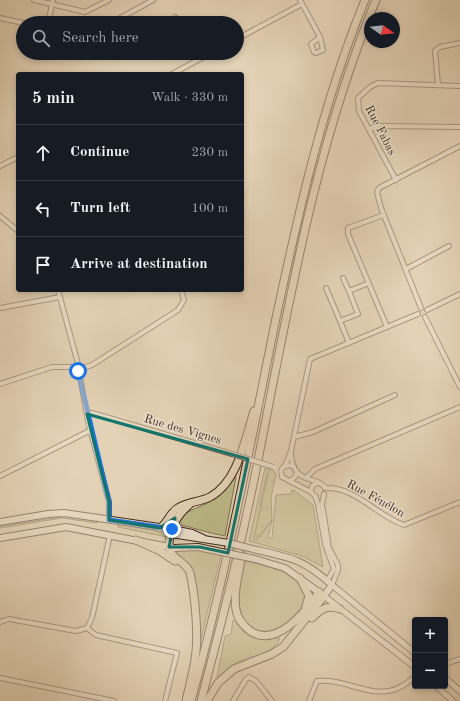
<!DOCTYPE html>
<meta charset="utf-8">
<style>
body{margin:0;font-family:"Old Standard TT",serif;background:#20242c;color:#f1f3f6}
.controls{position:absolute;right:12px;bottom:12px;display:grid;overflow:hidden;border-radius:4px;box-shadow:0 2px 6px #0003}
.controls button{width:36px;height:36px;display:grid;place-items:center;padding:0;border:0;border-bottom:1px solid #363941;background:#171b24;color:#f1f3f6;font:20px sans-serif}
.compass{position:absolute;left:364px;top:12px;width:36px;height:36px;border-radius:50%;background:#171b24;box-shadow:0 2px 6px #0003;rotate:104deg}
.stop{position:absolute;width:12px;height:12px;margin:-9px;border:3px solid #1a73e8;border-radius:50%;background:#fff}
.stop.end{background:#1a73e8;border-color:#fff;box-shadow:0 1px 4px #0008}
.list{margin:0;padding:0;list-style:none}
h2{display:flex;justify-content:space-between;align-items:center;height:52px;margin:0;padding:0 16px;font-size:17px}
h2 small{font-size:13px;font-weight:400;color:#9ea1a6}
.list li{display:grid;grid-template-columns:26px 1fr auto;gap:12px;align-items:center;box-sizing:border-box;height:56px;padding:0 16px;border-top:1px solid #363941}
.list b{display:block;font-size:15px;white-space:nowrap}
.list em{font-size:13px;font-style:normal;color:#9ea1a6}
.icon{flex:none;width:22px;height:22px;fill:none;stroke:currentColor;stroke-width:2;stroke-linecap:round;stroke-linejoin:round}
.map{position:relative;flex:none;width:460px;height:701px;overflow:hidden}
.search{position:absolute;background:#171b24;box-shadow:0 2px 6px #0003;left:16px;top:16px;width:228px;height:44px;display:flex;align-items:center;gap:10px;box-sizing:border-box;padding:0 14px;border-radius:22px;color:#9ea1a6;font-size:15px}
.panel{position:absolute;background:#171b24;box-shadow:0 2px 6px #0003;left:16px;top:72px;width:228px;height:220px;border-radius:4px}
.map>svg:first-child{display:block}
.grass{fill:#bcb988;stroke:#7e7252}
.forest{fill:url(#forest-crowns);stroke:#7e7252}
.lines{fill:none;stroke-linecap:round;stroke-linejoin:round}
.minor-casing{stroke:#695443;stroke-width:6}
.tertiary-casing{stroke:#695443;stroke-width:7}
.secondary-casing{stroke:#402a1d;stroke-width:8}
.motorway-casing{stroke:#402a1d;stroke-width:9}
.minor{stroke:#ede2d0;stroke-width:4}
.tertiary{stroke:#ede2d0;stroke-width:5}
.secondary{stroke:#ede2d0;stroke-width:6}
.motorway{stroke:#e4d2b6;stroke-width:7}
.minor-bridge-casing{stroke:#695443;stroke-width:6;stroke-linecap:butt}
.secondary-bridge-casing{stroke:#402a1d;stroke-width:8;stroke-linecap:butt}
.minor-bridge{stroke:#ede2d0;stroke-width:4}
.secondary-bridge{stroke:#ede2d0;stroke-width:6}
.route{stroke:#1a73e8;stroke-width:5}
.marked{fill:none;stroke:#0f766e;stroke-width:3;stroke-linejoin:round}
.labels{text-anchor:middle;stroke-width:3;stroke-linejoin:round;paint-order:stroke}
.street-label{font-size:12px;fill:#402a1d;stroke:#ede2d0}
</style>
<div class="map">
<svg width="460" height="701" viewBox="0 0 460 701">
<defs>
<pattern id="forest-crowns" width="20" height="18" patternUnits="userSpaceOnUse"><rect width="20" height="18" fill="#bcb988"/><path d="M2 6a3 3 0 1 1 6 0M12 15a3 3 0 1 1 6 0" fill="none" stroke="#9a976f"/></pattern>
</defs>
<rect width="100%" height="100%" fill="#e4d2b6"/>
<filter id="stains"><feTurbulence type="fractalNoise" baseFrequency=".005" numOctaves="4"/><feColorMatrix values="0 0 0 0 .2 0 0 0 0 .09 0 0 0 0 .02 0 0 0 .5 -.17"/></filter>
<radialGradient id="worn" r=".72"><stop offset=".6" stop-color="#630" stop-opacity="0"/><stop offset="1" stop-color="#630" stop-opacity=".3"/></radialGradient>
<g class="grass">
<path d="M265 468 269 469 261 498 260 537 272 520 268 538H272L276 495 291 494 292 490 295 491 313 505 323 567 302 556 249 541Z"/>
<path d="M236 477 225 536C209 533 194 528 177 524 182 510 199 509 211 501 219 495 228 480 236 477Z"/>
<path d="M68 516 97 520V523L62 518 0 528V526Z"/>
<path d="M118 524 166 532 167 537 118 527Z"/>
<path d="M173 550H199L221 555 199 647 186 562Z"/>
<path d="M245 561C269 566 293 571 306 594 301 622 254 652 241 612 236 595 241 577 245 561Z"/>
<path d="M233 620C237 623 240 628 244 632 256 643 268 638 280 638 274 655 252 655 238 662 230 667 225 674 217 677L225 636 231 634Z"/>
</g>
<path class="forest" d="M269 469 274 471 276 475 271 497 272 520 256 540 254 539Z"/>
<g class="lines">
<g class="minor-casing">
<g id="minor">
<path d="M34 0 85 12 109 0"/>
<path d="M300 0 320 37 323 50 316 53 314 52 311 44 320 37"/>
<path d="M175 17 183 23"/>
<path d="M0 18 23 23"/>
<path d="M48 23 53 0"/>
<path d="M111 23 153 0"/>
<path d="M237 39 302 4"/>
<path d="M172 74 211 53"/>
<path d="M438 85 435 51 440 47 460 43"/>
<path d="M369 129 379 126 460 127"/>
<path d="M0 166 18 157"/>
<path d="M396 180 359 111 358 98 370 87 378 83 460 86"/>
<path d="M384 215 348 228V234L387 327"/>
<path d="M0 216 18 231"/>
<path d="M406 269 449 246"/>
<path d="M343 278 349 291"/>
<path d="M326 288 340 321"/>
<path d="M58 290 78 364"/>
<path d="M0 308 60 297"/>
<path d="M421 308 381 208 377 192 379 188 460 146"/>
<path d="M427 310 460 294"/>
<path d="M425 317 460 387"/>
<path d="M349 343 340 321 358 314 349 291 369 283"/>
<path d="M83 368 92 365 178 310 184 300 181 290"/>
<path d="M79 371 88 421 109 502V520"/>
<path d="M0 384 52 367H76"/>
<path d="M87 414 92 413 232 454"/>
<path d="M294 437 313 432 395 395"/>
<path d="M291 454C293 486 318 475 325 488"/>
<path d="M285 466 291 451 310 359 418 314"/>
<path d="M294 467 289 465 283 467 281 471 282 477 311 492 316 497"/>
<path d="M0 476 91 430"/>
<path d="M306 478 315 469 460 407"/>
<path d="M290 481 295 477 297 472"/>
<path d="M325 488C355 486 377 516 404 525L460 502"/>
<path d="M311 492 312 486 317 483"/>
<path d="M324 494 322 504 329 548 338 565V570L332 585"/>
<path d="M315 496 318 504 325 544 334 569 327 581"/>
<path d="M0 622 9 619 76 631 87 628 92 618 110 535"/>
<path d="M87 628 96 635 177 653 165 701"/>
<path d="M445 664 460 659"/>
<path d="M0 678 114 701"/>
<path d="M233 701 246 679 249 677 256 681 272 701"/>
<path d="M309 701 317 681C340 678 367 695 388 691 398 690 407 683 415 677"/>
</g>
</g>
<g class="tertiary-casing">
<g id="tertiary">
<path d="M332 585 415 653"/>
<path d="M324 596 415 667"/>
<path d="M445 678 460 691"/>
<path d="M436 686 453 701"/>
</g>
</g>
<g class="secondary-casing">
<g id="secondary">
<path d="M0 522 48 514 64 513 173 529 192 533 203 538"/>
<path d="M171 534 229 543"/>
<path d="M0 538 66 527 174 548 198 547 212 550"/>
<path d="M255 559 285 568 324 596 332 585C304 560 293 558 257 550"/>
</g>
</g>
<g class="motorway-casing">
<g id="motorway">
<path d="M160 528C168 523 170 512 178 508 187 502 200 502 210 497 238 482 245 439 254 411"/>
<path d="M136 540 160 551 175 561"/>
<path d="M242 555C239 572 233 593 236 610 237 618 243 625 249 630 275 650 306 612 319 592"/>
<path d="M300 578 309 596 306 606"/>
<path d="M312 618C322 608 327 605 340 609"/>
<path d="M186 701C189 687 193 673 195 659 199 636 195 595 190 573 187 562 170 558 169 548 168 531 177 515 189 505"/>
<path d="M191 701C226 575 250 446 276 318 299 210 323 102 365 0"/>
<path d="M201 701C223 618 244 534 260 450 290 298 316 144 376 0"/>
<path d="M207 701 218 683 234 669 272 654 283 647 324 596"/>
</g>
</g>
<use href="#minor" class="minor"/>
<use href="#tertiary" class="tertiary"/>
<use href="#secondary" class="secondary"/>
<use href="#motorway" class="motorway"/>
<g class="minor-bridge-casing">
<path id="minor-bridge" d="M232 454 274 467"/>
</g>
<g class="secondary-bridge-casing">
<g id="secondary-bridge">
<path d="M229 543 257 550"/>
<path d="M212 550 255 559"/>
</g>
</g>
<use href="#minor-bridge" class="minor-bridge"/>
<use href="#secondary-bridge" class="secondary-bridge"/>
</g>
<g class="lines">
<path class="route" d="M78 371 109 502V520L172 529"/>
</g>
<path d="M0 0H460V701H0ZM87 414 248 459 228 553 200 547H169L175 518 160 528 109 520V502Z" fill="#e4d2b6" fill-opacity=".55" fill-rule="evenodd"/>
<path class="marked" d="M87 414 248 459 228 553 200 547H169L175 518 160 528 109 520V502Z"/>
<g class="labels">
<g class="street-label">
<text transform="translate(381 130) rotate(63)" y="4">Rue Fabas</text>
<text transform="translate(183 429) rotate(16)" y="4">Rue des Vignes</text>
<text transform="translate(376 498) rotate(29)" y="4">Rue Fénélon</text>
</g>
</g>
<rect width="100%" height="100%" filter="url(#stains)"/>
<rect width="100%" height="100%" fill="url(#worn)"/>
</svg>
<div class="controls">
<button>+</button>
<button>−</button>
</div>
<svg class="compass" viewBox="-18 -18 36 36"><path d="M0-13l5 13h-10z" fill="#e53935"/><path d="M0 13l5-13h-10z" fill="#9ea1a6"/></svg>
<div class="stop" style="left:78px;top:371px"></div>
<div class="stop end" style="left:172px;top:529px"></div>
<div class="search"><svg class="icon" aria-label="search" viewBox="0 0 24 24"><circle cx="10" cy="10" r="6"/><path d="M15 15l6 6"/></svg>Search here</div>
<section class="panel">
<h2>5 min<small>Walk · 330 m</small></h2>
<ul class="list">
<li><svg class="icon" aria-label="ahead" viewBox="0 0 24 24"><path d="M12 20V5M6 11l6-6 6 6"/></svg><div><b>Continue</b></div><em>230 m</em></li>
<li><svg class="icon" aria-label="left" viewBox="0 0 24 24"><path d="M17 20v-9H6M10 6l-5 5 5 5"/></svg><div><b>Turn left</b></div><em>100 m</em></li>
<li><svg class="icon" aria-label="arrive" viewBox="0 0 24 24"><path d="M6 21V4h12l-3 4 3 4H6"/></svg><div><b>Arrive at destination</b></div></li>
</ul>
</section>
</div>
